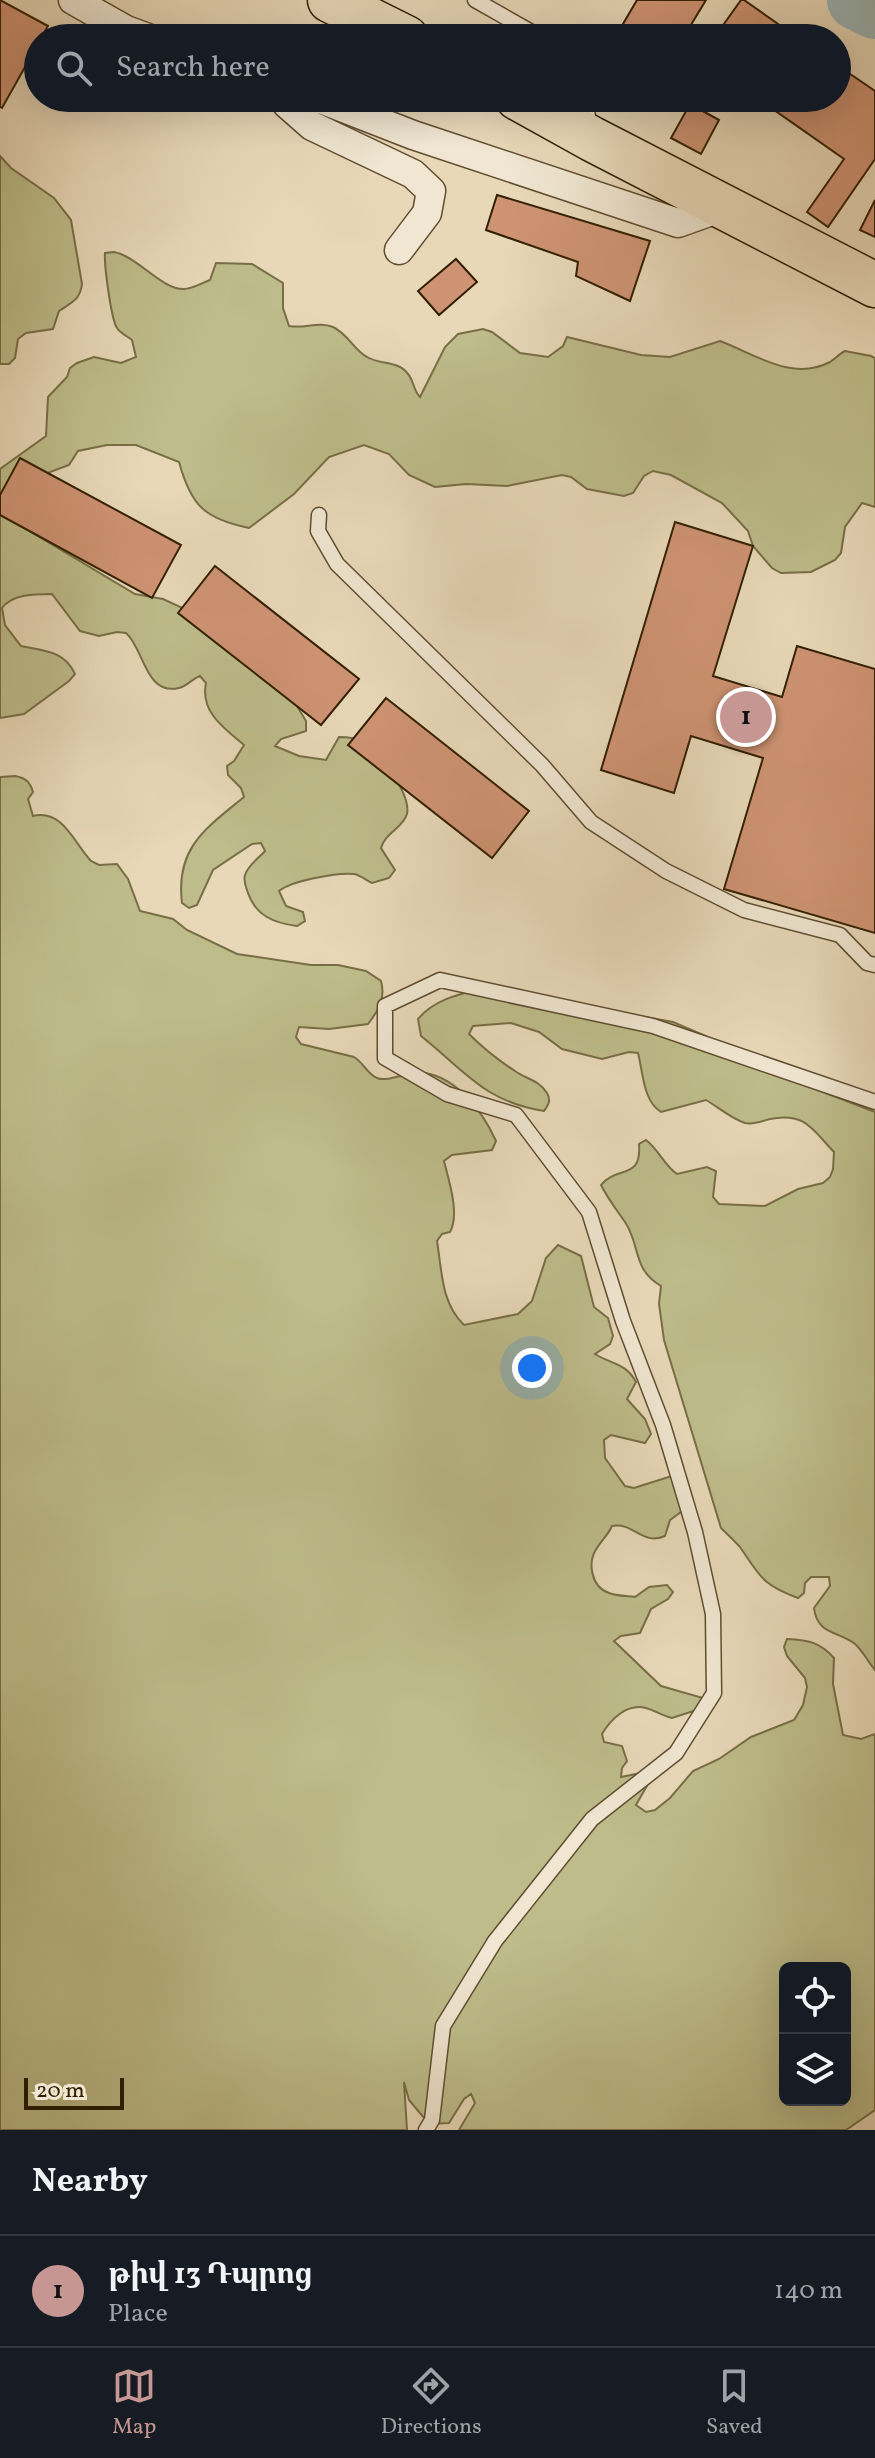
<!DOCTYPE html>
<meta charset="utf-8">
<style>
body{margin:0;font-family:Vollkorn,"Noto Serif Armenian",serif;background:#20242c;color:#f1f3f6}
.controls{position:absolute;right:24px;bottom:24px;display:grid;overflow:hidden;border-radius:12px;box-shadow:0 8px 32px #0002}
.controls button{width:72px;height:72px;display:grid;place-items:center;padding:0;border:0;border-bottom:2px solid #363941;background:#171b24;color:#f1f3f6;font:40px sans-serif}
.scale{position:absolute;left:24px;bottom:20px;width:100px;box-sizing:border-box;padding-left:8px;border:4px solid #321f02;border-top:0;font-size:22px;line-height:28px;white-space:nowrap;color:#321f02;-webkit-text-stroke:6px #f0e6d1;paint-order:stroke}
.you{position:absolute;left:532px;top:1368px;width:28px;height:28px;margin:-20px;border:6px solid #fff;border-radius:50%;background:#1a73e8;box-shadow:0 0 0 12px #1a73e833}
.badge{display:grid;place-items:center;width:52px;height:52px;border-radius:50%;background:#c59692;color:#111;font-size:26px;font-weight:700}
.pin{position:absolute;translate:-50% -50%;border:4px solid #fff;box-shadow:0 2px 8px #0006}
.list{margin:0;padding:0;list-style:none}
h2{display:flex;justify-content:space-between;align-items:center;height:104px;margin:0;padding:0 32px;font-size:34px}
h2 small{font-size:26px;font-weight:400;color:#9ea1a6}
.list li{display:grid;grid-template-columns:52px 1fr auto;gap:24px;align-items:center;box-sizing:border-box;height:112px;padding:0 32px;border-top:2px solid #363941}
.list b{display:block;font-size:30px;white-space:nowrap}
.list p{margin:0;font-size:26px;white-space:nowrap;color:#9ea1a6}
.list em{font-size:26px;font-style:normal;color:#9ea1a6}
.icon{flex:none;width:44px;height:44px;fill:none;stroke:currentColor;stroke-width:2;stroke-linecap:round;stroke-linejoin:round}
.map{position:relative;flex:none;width:875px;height:2130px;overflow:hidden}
.search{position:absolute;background:#171b24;box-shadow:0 8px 32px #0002;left:24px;right:24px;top:24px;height:88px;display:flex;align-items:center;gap:20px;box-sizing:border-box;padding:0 28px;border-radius:44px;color:#9ea1a6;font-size:30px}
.sheet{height:216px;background:#171b24}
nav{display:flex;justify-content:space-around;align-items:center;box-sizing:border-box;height:112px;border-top:2px solid #363941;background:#171b24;font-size:22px;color:#9ea1a6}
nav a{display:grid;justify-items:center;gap:4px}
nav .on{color:#c59692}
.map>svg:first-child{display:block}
.green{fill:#bdbc8a;stroke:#786e46;stroke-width:2;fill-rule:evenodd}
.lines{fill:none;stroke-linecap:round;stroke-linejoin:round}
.river{stroke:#9bb7b9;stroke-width:60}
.building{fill:#ce9373;stroke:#321f02;stroke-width:2}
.service-casing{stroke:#604d30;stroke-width:17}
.minor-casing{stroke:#604d30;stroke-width:31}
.trunk-casing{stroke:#321f02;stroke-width:47}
.service{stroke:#f0e6d1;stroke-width:14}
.minor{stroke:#f0e6d1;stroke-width:28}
.trunk{stroke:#e8d8b8;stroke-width:44}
</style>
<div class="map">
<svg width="875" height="2130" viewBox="0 0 875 2130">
<rect width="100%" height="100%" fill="#e8d8b8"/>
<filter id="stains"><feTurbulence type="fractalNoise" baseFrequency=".0025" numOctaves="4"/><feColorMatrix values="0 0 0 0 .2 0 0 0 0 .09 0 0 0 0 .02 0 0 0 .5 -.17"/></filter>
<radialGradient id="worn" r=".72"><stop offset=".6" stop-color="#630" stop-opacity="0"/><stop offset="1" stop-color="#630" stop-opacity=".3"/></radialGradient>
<g class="green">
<path d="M0 156 11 168 54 198 71 220 82 284C80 300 72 302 59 311L53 329 26 333 18 339 15 358 9 364H0Z"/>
<path d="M114 252C137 256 162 290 184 289 192 289 202 283 210 280L216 263 252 264 283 283V308L289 326C304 329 319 321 333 327 348 334 354 350 367 357 380 365 398 360 408 374 414 381 413 390 420 397L445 347 458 334 483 329 492 332 520 353 548 357 563 346 567 337 641 355 670 357 720 341C755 354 792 382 830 362 835 359 839 354 845 351L871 356 875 358V507L862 503 845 527 841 553 835 560 811 572 781 573 772 568 753 546 748 531 722 503 671 475 653 471 644 476 633 493 624 496 587 489 571 477 562 475 507 486 466 484 435 487 409 475 389 454 364 445 329 457 294 494 249 528C205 519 191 506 179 462L136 445H107L78 451 69 465 34 478 13 521 135 594 163 599 187 610 294 701 306 721V731L281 739 275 746 299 756 326 760 339 737C346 737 356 738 363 742 380 750 411 795 407 814 403 828 385 833 381 848L395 870 389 878 372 883C366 880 360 875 354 874 338 872 291 881 279 891L286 906 303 912 305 921 297 926C274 923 256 916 248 893 246 887 243 881 245 875 248 865 259 858 265 851L261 843 252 844 213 870 197 905 189 908 182 903C175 848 206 828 244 797L241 788 228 775 227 766 234 761 244 745C224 728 200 712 206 683L200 676C192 679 187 686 179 688 145 696 144 648 126 633L117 632 99 636 80 631 52 594C35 594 12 594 2 608L5 625 21 646C43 651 64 650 75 674L69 681 24 714 0 718V469L46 436 48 397 67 377 70 368 77 363 94 357 121 363 136 357 132 340C127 336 120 333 117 328 111 319 104 264 105 253Z"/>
<path d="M15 776C26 778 30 782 33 792L28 799 33 816C63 809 74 843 91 861L99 865 117 864 128 879 140 911 173 919 187 930 237 954 311 965H338L366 971 381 981C386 999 378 1011 368 1024L329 1029 299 1027 296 1037 301 1044 354 1057C363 1062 367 1074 377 1078 387 1082 402 1074 414 1073 452 1070 482 1110 496 1141L492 1150 452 1155 444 1161C449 1181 460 1214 450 1232L442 1234 437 1241C442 1271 441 1303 464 1325L518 1314 532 1301 546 1258 558 1245 581 1256 594 1307 608 1318 613 1336 610 1344 595 1354C611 1364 626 1363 636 1382L627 1399 645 1419 651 1434 645 1443 611 1435 604 1440 605 1458 625 1486 634 1488 675 1475 685 1509 670 1520 665 1536C642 1546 634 1522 612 1526 608 1535 602 1540 597 1548 587 1562 591 1587 609 1593 616 1596 627 1596 635 1597L649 1587 667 1585 673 1592 668 1599 651 1609 640 1633 621 1636 614 1641 661 1686 703 1698 706 1707 672 1718C663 1716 654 1710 646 1708 627 1703 611 1719 602 1734L604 1742 622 1746 627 1761 622 1768 621 1777 656 1770 636 1805 646 1812 655 1810 670 1798 693 1771 719 1759 751 1737 794 1720 803 1705 807 1687 805 1678 787 1656 784 1647 787 1639C808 1640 820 1642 834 1658L833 1684 843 1735 861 1739 875 1734V2110L846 2130H459L475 2103 471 2094 464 2099 449 2123 429 2124 409 2100 404 2082 407 2130H0V777ZM785 1968H845V2100H785Z"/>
<path d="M484 988 673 1022 706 1036 722 1048 772 1072 875 1112V1670C868 1662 863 1651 855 1644 839 1631 817 1635 814 1608L830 1586 829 1577H811L805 1583 804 1593 798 1598C762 1585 760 1576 740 1547 734 1540 727 1534 721 1528L664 1340 659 1304 661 1286C632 1269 641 1246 625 1222 616 1209 608 1199 601 1185 617 1165 642 1181 639 1144L646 1140C659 1150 664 1165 677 1174L707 1167 716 1171 713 1197 719 1204 765 1206 798 1189 823 1183 830 1177 833 1169 834 1152C812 1129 805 1112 770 1119 762 1121 753 1125 745 1123 732 1119 718 1107 706 1100L661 1112C643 1101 643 1072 638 1053L629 1052 602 1059 562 1049 539 1032 511 1023 473 1026 469 1034C483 1048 498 1060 515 1071 526 1079 539 1080 547 1093 551 1100 549 1104 544 1111 485 1102 465 1071 421 1036L418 1019C435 999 460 994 484 988Z"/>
</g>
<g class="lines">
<path class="river" d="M857 0 875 9"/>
</g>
<g class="building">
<path d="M0 0 48 26 41 38H38V44L2 108 0 107Z"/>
<path d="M637 0H706L683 38H646L623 24Z"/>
<path d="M741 0H744L798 38H714Z"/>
<path d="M837 65 875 91V159L828 227 807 212 844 159 757 98H837Z"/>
<path d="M690 104 719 120 701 154 671 138Z"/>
<path d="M497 195 650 241 630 301 576 276 578 262 486 230Z"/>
<path d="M875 200V237L860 230Z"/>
<path d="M456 259 477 282 439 315 418 291Z"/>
<path d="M20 458 181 545 152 598 0 515V495Z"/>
<path d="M675 522 753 546 713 676 782 697 797 646 875 669V933L724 889 763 758 691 736 674 793 601 770Z"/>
<path d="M215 566 359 679 321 725 178 613Z"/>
<path d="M386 698 529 811 492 858 348 745Z"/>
</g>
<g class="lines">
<g class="service-casing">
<g id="service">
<path d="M475 0 542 38"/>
<path d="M585 98 590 129"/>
<path d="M319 515 318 531 337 564 542 765 591 822 666 871 744 910 840 935 867 963 875 965"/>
<path d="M426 2130 432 2120 443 2026 495 1941 592 1819 676 1753 714 1693 713 1614 695 1532 663 1425 623 1321 589 1212 516 1115 447 1094 385 1058V1006L440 980 653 1026 875 1102"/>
</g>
</g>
<g class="minor-casing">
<g id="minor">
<path d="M73 0 126 30 148 38"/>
<path d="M288 98 287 104 312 126 413 174 431 191 427 213 399 250"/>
<path d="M318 98 413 135 678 223 723 207"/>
</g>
</g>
<g class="trunk-casing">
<g id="trunk">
<path d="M330 0 406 38"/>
<path d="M518 98 592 139 875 285"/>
</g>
</g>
<use href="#service" class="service"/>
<use href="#minor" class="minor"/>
<use href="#trunk" class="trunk"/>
</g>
<rect width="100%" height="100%" filter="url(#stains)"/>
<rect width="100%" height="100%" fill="url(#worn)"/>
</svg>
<div class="controls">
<button><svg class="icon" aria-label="locate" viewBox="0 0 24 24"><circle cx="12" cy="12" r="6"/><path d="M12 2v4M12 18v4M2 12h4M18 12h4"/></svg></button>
<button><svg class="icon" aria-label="layers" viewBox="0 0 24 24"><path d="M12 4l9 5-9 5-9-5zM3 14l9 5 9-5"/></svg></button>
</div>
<div class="scale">20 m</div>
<div class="you"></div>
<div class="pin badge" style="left:746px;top:717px">1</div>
<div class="search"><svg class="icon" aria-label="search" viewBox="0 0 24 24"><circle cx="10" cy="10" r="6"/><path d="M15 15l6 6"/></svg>Search here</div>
</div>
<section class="sheet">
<h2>Nearby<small></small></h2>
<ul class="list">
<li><span class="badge">1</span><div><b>թիվ 13 Դպրոց</b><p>Place</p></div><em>140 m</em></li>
</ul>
</section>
<nav>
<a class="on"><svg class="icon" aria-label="map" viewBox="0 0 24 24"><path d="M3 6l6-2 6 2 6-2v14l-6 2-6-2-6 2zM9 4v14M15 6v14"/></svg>Map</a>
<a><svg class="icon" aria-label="directions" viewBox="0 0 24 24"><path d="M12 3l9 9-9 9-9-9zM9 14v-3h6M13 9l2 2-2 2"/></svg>Directions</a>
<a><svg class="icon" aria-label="saved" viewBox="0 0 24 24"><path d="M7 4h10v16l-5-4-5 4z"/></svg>Saved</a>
</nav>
